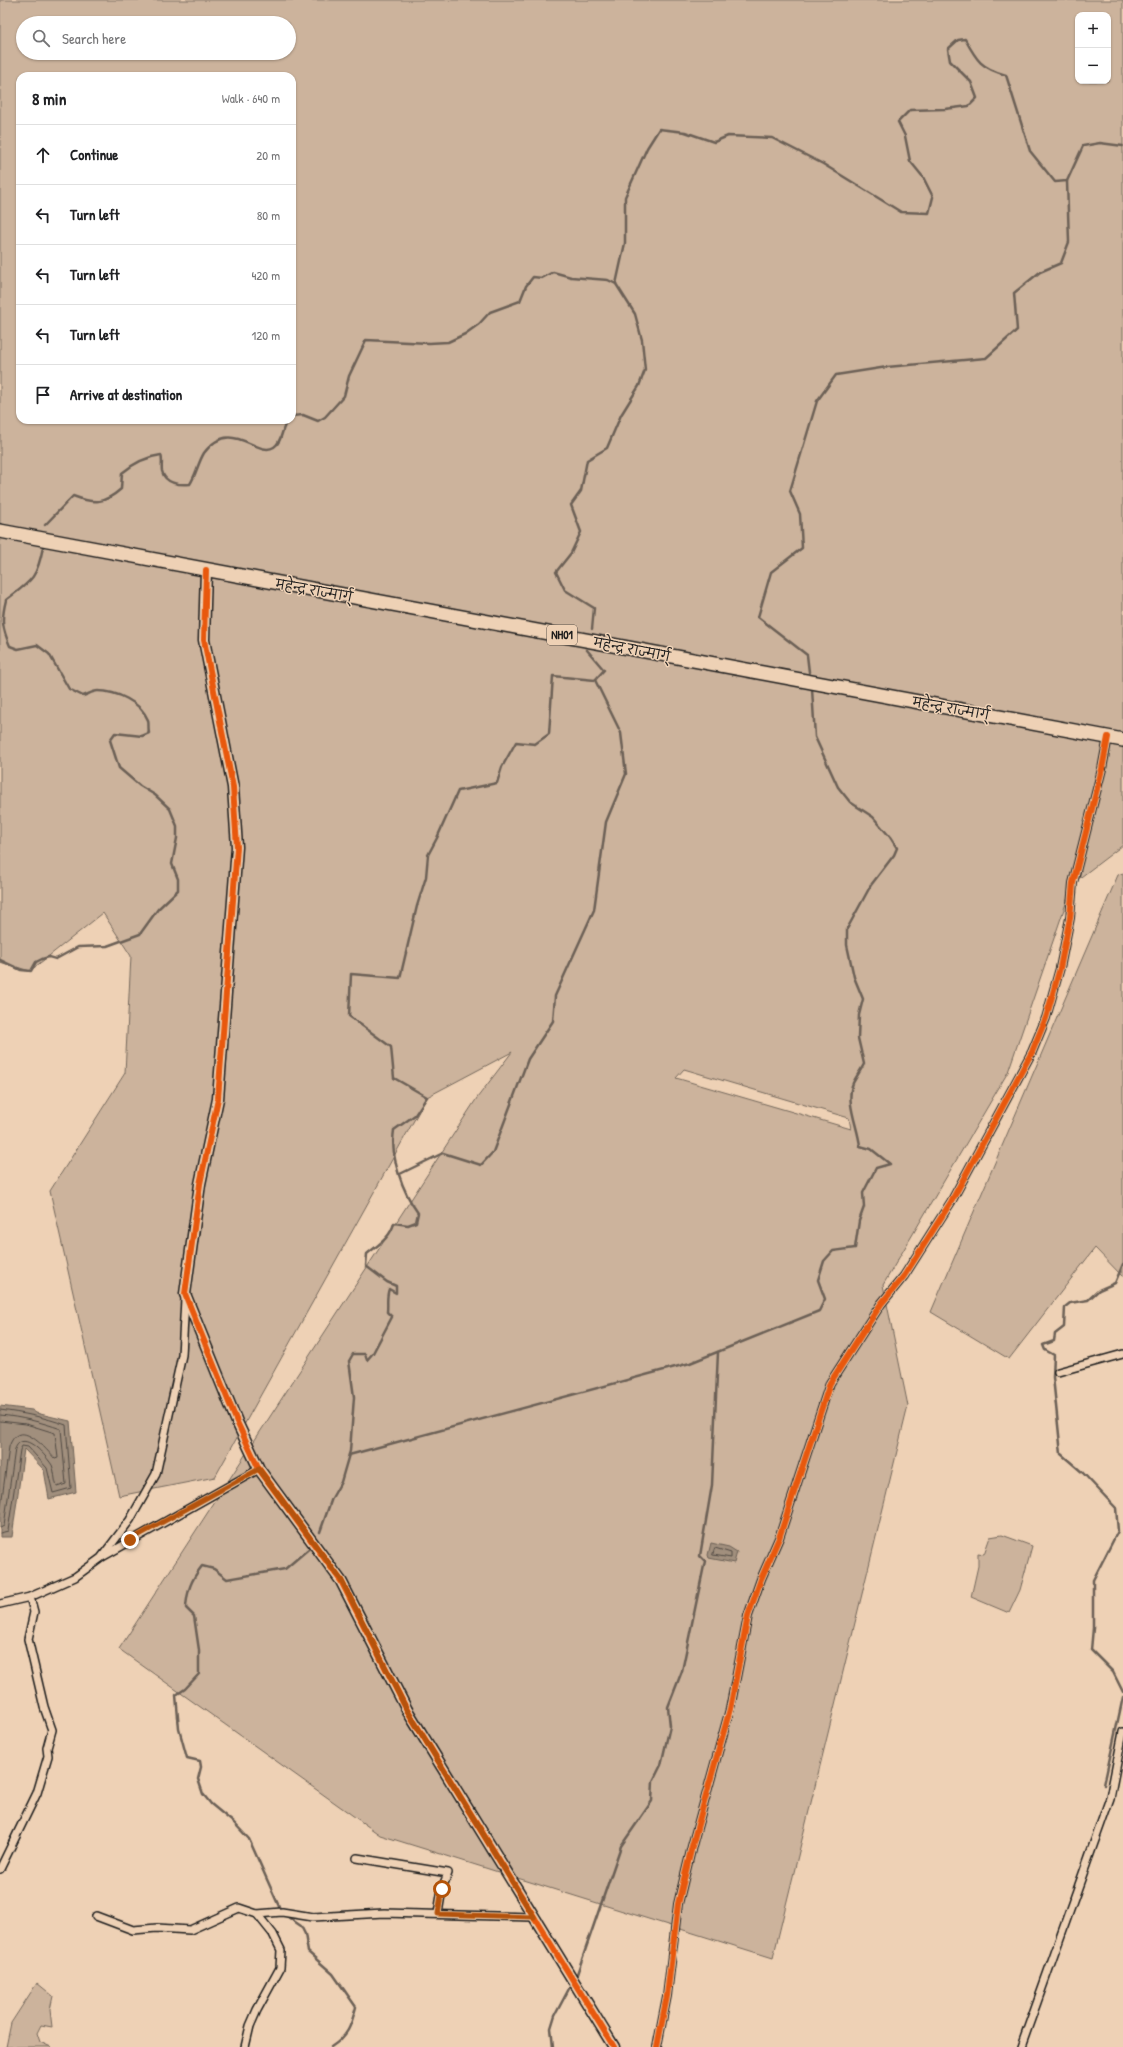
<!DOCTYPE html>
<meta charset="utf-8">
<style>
body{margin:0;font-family:"Patrick Hand","Playpen Sans Deva",sans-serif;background:#f6f6f6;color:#202124}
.controls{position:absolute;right:12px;top:12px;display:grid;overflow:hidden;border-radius:8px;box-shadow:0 1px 3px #0004}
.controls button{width:36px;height:36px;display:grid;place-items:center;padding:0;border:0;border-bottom:1px solid #e0e0e0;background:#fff;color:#202124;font:20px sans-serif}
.stop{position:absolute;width:12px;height:12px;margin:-9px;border:3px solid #b45309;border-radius:50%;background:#fff}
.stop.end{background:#b45309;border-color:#fff;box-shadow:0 1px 4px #0008}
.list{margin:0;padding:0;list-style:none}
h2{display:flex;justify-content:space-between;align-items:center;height:52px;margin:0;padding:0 16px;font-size:17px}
h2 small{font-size:13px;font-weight:400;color:#757577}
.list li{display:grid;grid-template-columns:26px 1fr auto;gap:12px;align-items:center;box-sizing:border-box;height:60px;padding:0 16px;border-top:1px solid #e0e0e0}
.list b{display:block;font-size:15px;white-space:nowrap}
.list em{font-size:13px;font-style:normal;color:#757577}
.icon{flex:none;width:22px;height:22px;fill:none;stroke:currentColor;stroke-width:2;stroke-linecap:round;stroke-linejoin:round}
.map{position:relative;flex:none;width:1123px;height:2047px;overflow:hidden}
.search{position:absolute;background:#fff;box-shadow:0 1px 3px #0004;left:16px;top:16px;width:280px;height:44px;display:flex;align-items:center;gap:10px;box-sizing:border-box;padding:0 14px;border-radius:22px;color:#757577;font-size:15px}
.panel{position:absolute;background:#fff;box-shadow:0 1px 3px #0004;left:16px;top:72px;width:280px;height:352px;border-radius:12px}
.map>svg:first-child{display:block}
.green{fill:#ccb39c;stroke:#74685c;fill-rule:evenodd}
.water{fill:#a18f7d;stroke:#6c6156}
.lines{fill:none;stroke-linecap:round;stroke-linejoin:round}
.shore{stroke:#514a43;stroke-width:1}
.stream{stroke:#6c6156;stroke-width:2.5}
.street-casing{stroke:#1c1c1c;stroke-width:10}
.secondary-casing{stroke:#1c1c1c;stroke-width:13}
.highway-casing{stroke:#1c1c1c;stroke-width:16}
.street{stroke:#eed1b5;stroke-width:7}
.secondary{stroke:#eed1b5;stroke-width:10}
.highway{stroke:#eed1b5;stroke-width:13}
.cycleway-casing{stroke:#eed1b5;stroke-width:8}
.cycleway{stroke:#e8590c;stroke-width:6}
.route{stroke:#b45309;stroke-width:5}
.labels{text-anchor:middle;stroke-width:3;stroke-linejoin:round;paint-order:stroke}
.shield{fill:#eed1b5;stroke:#5b524a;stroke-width:1}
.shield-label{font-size:12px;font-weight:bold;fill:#1c1c1c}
.street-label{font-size:13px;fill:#1c1c1c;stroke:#eed1b5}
</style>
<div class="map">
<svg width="1123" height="2047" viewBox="0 0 1123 2047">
<rect width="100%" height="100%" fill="#eed1b5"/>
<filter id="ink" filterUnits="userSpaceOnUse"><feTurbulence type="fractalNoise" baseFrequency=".025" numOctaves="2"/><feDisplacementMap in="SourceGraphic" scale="8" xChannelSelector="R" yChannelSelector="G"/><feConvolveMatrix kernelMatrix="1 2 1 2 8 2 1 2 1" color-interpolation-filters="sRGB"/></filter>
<g filter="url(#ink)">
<g class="green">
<path d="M0 0H1123V845L1073 883 1008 1072 883 1285 908 1406 773 1958 380 1835 119 1649 477 1098 512 1052 427 1097 215 1477 119 1496 50 1191 125 1073 131 956 103 913 30 971 0 962ZM1078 15H1108V81H1078ZM23 23H289V53H23ZM20 76H292V420H20ZM684 1069 849 1118 851 1129 676 1078Z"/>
<path d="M1123 873V1277L1095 1248 1009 1359 931 1312 1118 875Z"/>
<path d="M1002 1535 1032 1546 1020 1590 1009 1613 971 1597 978 1566V1553L984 1554 990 1537Z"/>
<path d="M37 1983 53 1996 50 2010 52 2027 41 2025 37 2033 40 2042 51 2047H6L11 2023Z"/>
</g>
<g class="water">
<path d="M0 1406 32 1410 36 1413 70 1421 76 1492 49 1499 44 1470 24 1449 12 1537H0Z"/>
<path d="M711 1543 729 1547 737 1552 734 1563 709 1558 708 1555Z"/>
</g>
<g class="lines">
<g class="shore">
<path d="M0 1410C23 1413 44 1417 66 1425L71 1488 53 1493 47 1468 28 1447 22 1446 20 1450 8 1531 0 1533"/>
<path d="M0 1415C21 1417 41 1422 61 1429L66 1484 57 1487C54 1480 55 1471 52 1465 46 1456 23 1428 15 1449L4 1526 0 1528"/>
<path d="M0 1421 26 1424 55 1433 58 1458 55 1459C45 1448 19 1416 9 1447L0 1513"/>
<path d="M715 1548 731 1553V1558L713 1555Z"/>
</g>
<g class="stream">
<path d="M292 416 303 415 318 421 325 417 344 396 349 376 366 340 429 343 448 342 465 334 479 324 490 312 520 301 526 286 533 277 542 278 553 272 571 277 608 280 616 284"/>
<path d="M45 525 73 496C94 504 104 504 121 489L122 473C134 463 145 457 161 455 163 461 161 465 162 471 165 484 180 485 190 484 196 475 198 463 204 453 231 416 257 458 274 447 283 441 281 428 288 420"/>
<path d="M592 629 594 608 565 590 556 572 571 553 581 532 571 505 581 491 587 460 607 448 621 415 639 386 645 370 642 340 635 314 616 284 625 243V197L647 148 659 129 685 132 714 142 728 136 772 138 823 164 901 212 929 213 933 197 923 177 910 161 905 136 898 122 910 110 945 109 969 106 977 98 971 82 950 61 948 49 958 40 965 39C977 61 981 68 1006 75L1030 151 1055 182 1067 181 1083 146 1100 143 1123 146"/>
<path d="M809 672 807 655 758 617 771 572 802 548 800 514 790 491 817 401 836 375 887 367 986 358 1017 330 1014 293 1040 272 1061 263 1069 242 1067 181"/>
<path d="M0 960 21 970 31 971 36 962 42 959 49 957 56 959 78 947 107 946 140 934 158 909 178 890V879L172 864 177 838V826L170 809 155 795 140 786 119 768 110 740 115 733 142 736 149 733C148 729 149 724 148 720 141 702 116 691 98 691 93 691 87 695 83 696L69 689 49 654 37 645 18 649 10 646C2 628 1 620 6 600 31 581 37 579 43 547"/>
<path d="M400 1174 443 1153 481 1165 493 1152 528 1059 553 1021 555 996 594 910 606 822 626 774 621 733 595 680"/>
<path d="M1123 1264 1115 1283 1099 1290 1088 1300 1070 1303 1065 1307 1064 1327 1055 1334 1054 1341 1043 1345 1045 1350 1054 1355 1053 1377 1061 1454 1083 1473 1116 1508 1118 1531 1093 1580V1628L1091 1650 1113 1672 1123 1692"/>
<path d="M349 1455 690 1363 819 1311 825 1299 818 1280 824 1261 833 1251 855 1248 859 1221 864 1207 863 1193 876 1168 890 1164 871 1149 860 1146C858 1127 845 1101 853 1083 856 1077 861 1070 864 1064L858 1038 859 1015 863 999 854 977 847 945V929L871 885 894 855 897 848 890 837 873 817 850 802 838 787 815 737 812 689"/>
<path d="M320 1532 332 1498 341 1482 350 1451 354 1397 349 1361 353 1354H365L367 1360 373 1353 392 1317 387 1312C388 1303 386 1297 389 1289L396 1293V1286L387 1282 366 1266 367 1254C378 1245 391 1237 394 1223L408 1225 416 1222 418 1213C402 1191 390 1157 394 1130L415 1115 427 1097 394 1078 391 1047 349 1016 351 974 400 978 417 906 426 877 428 855 437 838 458 791 497 783 502 767 516 742 535 744 549 734 553 676 595 680 604 670 587 650"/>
<path d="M1104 1785 1123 1697"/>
<path d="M281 1911 249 1839 234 1823 211 1804 203 1794 198 1779 201 1767 200 1761 187 1758 179 1729 176 1695 185 1689 199 1674V1650L194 1616 186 1608C187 1591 191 1580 202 1566L214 1569 227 1579 285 1569 312 1546"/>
<path d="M285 1915 301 1926 305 1934 308 1952 333 1974 356 2007C351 2026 348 2036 331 2047"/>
<path d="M577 1974 621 1846 652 1801 653 1781 661 1765 670 1726 668 1707 682 1671 705 1561 700 1556 712 1485 718 1352"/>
<path d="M553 2047 551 2028 555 2015 571 1985"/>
</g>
<g class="street-casing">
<g id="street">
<path d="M1058 1372 1123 1354"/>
<path d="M104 1556 259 1469"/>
<path d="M0 1604 30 1597 75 1577 101 1558 130 1520 156 1474 182 1355 185 1299"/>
<path d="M357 1858 448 1873 442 1889 438 1913"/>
<path d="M0 1869 37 1793 48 1756 47 1748 52 1730 44 1707 28 1639 34 1612 30 1597"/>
<path d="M257 1914 282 1912 313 1917 384 1913 534 1917"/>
<path d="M96 1916 133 1930 157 1928 190 1930 239 1908 257 1914 273 1934 281 1950 280 1968 257 2010 250 2026 245 2047"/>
<path d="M657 2047 667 1996 678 1904 692 1846 730 1709 748 1616 761 1579 779 1538 830 1383 881 1304 904 1276 951 1202 1032 1052 1046 1018 1060 968 1070 918 1073 883 1102 769 1108 737"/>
<path d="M1021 2047 1110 1798 1123 1732"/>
</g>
</g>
<g class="secondary-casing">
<path id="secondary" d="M206 570 204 640 233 787 237 847 218 1099 200 1184 185 1294 237 1422 259 1469 341 1581 407 1710 614 2047"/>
</g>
<g class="highway-casing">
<path id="highway" d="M0 531 1123 740"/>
</g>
<use href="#street" class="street"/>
<use href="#secondary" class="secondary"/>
<use href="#highway" class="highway"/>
<g class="cycleway-casing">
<g id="cycleway">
<path d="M206 570 204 640 233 787 237 847 218 1099 200 1184 185 1294 237 1422 259 1469 341 1581 407 1710 614 2047"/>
<path d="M657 2047 667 1996 678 1904 692 1846 730 1709 748 1616 761 1579 779 1538 830 1383 881 1304 904 1276 951 1202 1032 1052 1046 1018 1060 968 1070 918 1073 883 1102 769 1108 737"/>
</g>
</g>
<use href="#cycleway" class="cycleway"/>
</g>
</g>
<g class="lines" filter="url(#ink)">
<path class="route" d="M130 1540 259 1469 342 1581 407 1710 534 1917 438 1914 442 1889"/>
</g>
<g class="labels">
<rect class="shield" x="547" y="625" width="30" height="20" rx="3"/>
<g class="shield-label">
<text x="562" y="639">NH01</text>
</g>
<g class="street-label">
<text transform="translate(314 590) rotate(10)" y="5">महेन्द्र राज्मार्ग्</text>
<text transform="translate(632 649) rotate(11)" y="5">महेन्द्र राज्मार्ग्</text>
<text transform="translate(951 708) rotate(10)" y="5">महेन्द्र राज्मार्ग्</text>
</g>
</g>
</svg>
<div class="controls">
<button>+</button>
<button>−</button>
</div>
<div class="stop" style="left:442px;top:1889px"></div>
<div class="stop end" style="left:130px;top:1540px"></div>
<div class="search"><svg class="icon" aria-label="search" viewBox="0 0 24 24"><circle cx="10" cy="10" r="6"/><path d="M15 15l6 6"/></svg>Search here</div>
<section class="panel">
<h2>8 min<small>Walk · 640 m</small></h2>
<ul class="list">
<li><svg class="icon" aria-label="ahead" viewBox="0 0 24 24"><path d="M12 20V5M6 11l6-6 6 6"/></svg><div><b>Continue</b></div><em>20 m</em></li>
<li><svg class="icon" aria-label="left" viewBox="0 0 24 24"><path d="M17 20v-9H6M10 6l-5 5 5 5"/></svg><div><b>Turn left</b></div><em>80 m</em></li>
<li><svg class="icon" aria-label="left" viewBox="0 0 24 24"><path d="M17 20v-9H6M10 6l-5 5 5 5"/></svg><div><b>Turn left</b></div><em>420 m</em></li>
<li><svg class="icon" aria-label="left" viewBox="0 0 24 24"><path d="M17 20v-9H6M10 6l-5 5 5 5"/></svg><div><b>Turn left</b></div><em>120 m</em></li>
<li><svg class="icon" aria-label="arrive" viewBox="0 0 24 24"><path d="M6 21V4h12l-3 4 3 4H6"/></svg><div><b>Arrive at destination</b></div></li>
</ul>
</section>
</div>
